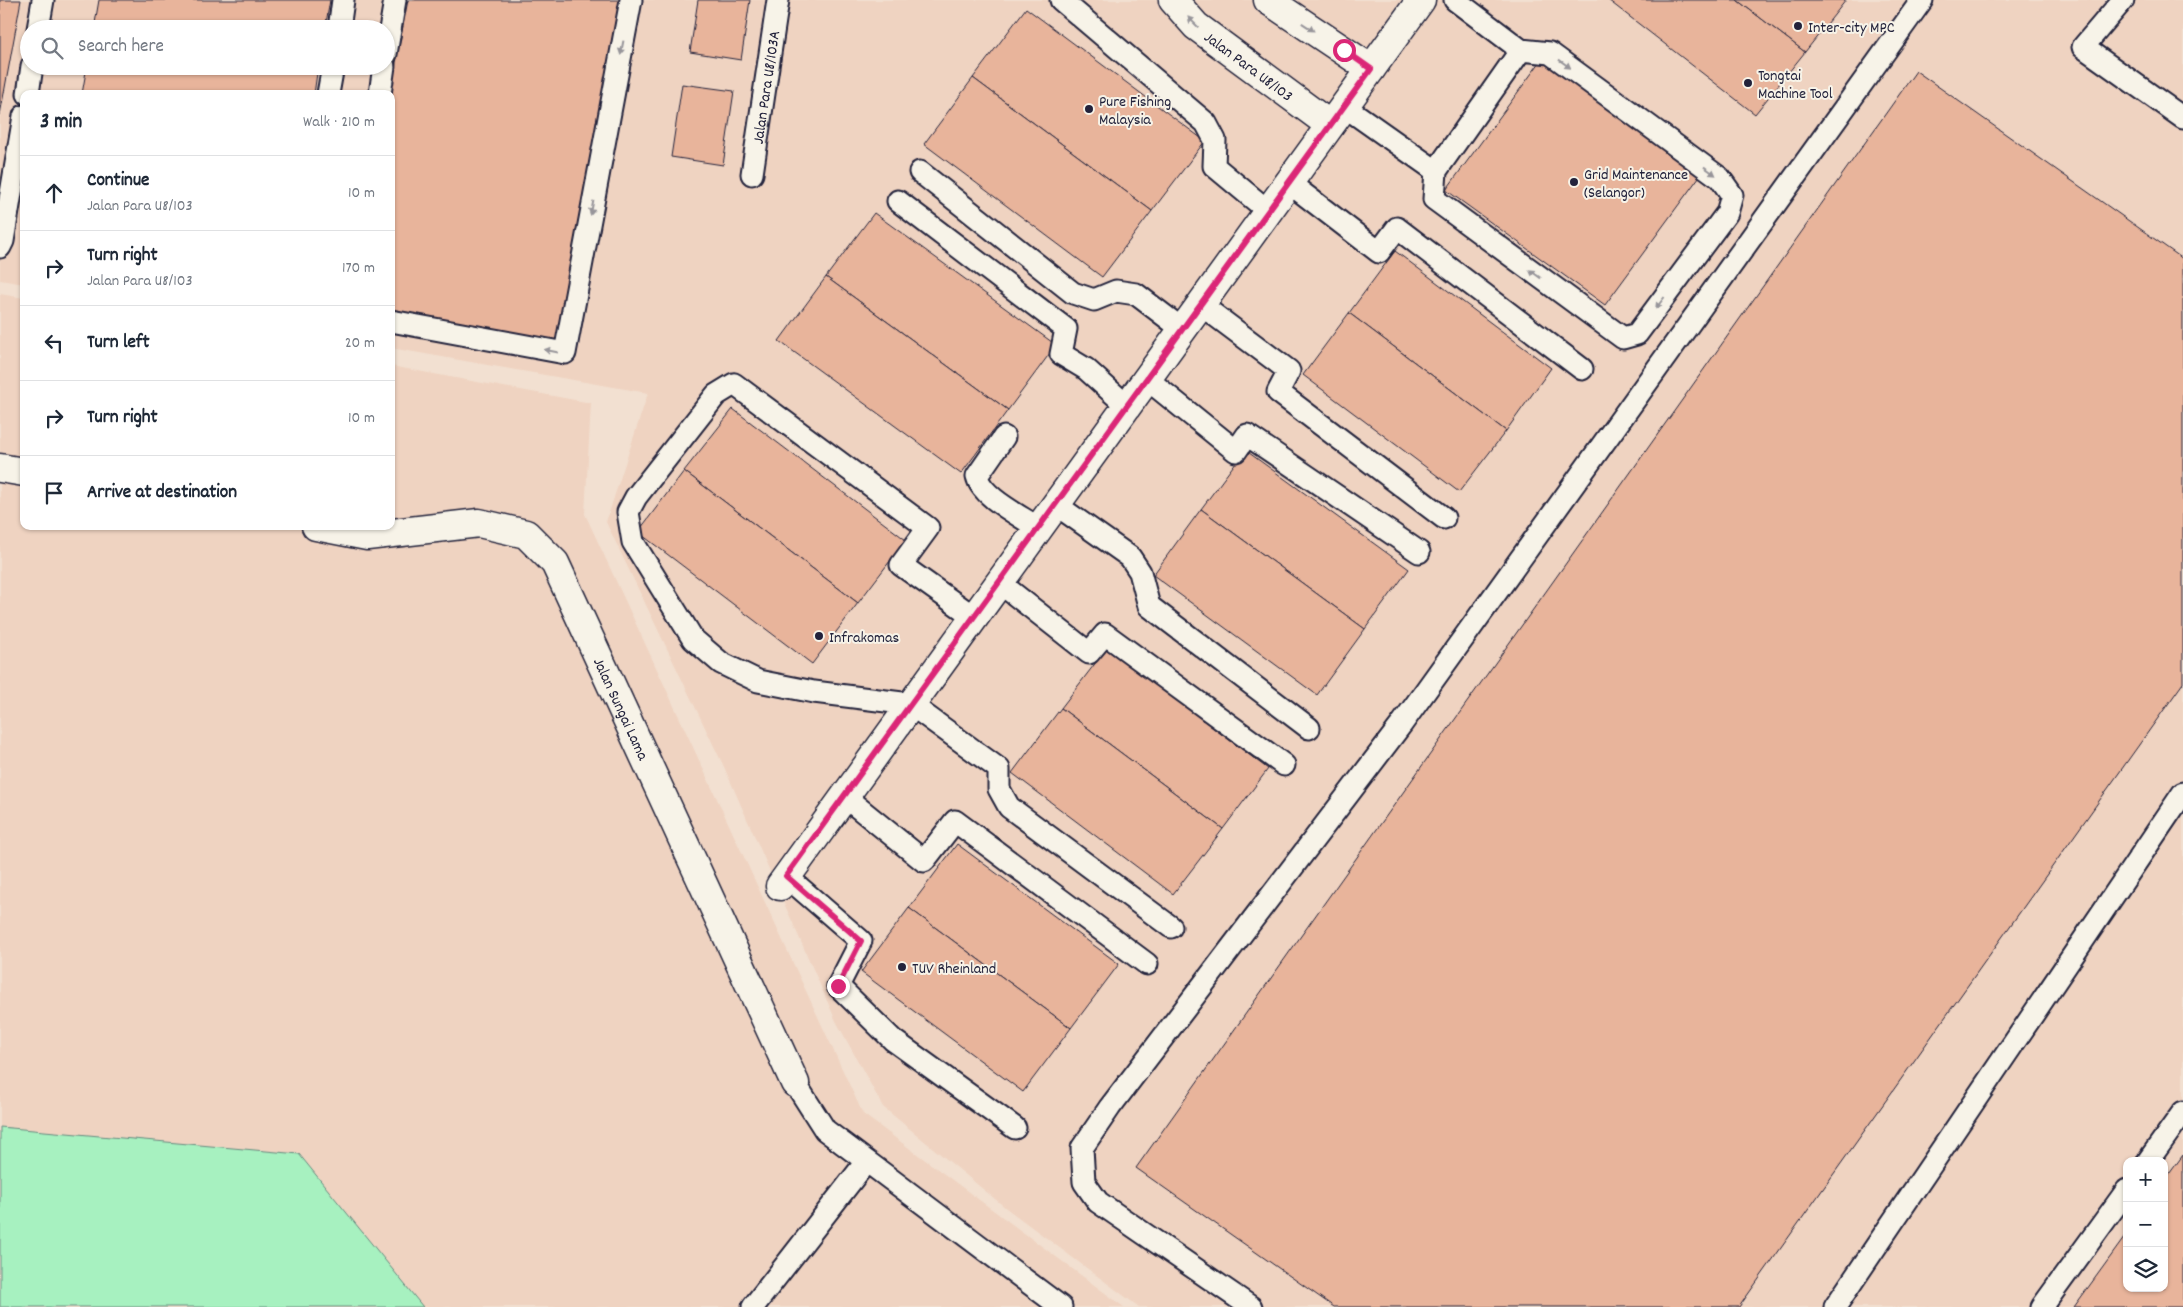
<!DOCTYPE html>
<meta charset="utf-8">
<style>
body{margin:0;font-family:Dekko,sans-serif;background:#f6f6f7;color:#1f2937}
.controls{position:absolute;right:15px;bottom:15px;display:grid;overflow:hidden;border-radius:10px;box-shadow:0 1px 4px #0004}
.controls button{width:45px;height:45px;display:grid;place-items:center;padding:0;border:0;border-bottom:1px solid #e0e1e3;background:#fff;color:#1f2937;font:25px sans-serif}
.stop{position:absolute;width:15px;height:15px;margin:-11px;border:4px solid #db2777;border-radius:50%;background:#fff}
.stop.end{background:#db2777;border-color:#fff;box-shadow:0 1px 5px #0008}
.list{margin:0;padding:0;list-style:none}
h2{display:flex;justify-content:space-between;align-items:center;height:65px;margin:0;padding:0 20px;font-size:21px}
h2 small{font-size:16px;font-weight:400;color:#747a83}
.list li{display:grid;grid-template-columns:32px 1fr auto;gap:15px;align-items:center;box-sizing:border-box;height:75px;padding:0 20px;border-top:1px solid #e0e1e3}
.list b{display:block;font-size:19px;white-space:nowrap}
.list p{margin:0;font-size:16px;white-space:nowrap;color:#747a83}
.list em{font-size:16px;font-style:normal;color:#747a83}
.icon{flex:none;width:28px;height:28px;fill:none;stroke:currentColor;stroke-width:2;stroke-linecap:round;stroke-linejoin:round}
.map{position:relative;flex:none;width:2183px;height:1307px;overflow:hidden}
.search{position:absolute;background:#fff;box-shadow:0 1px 4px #0004;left:20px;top:20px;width:375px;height:55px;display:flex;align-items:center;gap:12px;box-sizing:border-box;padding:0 18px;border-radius:28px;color:#747a83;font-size:19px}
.panel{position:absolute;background:#fff;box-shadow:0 1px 4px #0004;left:20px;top:90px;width:375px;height:440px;border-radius:10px}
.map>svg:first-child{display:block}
.built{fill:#efd3c1;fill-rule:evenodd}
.green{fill:#a7f1c0;stroke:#648a7e}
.building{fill:#e8b49b;stroke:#22223b}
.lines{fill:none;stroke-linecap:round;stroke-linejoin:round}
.lane-casing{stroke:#22223b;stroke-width:25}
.street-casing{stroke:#22223b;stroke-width:31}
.lane{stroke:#f7f3e8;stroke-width:21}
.street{stroke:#f7f3e8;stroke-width:28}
.oneway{fill:#97959a}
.route{stroke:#db2777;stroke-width:6}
.poi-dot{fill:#22223b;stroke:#f7f3e8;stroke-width:2}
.labels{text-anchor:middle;stroke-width:4;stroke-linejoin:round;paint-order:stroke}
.poi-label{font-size:16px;fill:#22223b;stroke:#f7f3e8;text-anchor:start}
.street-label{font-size:16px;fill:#22223b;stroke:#f7f3e8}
</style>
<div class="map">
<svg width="2183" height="1307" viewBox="0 0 2183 1307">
<rect width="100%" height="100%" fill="#f2e0d1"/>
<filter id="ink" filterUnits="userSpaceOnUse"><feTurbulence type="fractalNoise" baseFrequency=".02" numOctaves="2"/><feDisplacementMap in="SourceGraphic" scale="10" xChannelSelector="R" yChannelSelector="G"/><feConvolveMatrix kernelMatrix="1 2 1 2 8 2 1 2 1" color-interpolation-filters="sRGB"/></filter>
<g filter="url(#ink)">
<g class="built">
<path d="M0 0H2183V1307H1139L1006 1208 883 1107 836 1021 725 769 606 522 648 393 391 348V94H24V284L0 280ZM29 29H386V66H29ZM2127 1161H2164V1288H2127Z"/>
<path d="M0 294 24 298V526H391V366L591 403 585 514 863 1114 1124 1307H0Z"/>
</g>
<path class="green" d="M0 1127 299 1154 423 1307H0Z"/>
<g class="building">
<path d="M0 0H21L0 115Z"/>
<path d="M99 0H330L325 29H94Z"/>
<path d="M408 0H624L559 347 391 316 390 94Z"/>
<path d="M698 0H750L741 60 690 52Z"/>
<path d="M1608 0H1737L1805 52 1755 114Z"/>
<path d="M1737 0H1846L1805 52Z"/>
<path d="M1026 8 1205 141 1152 211 973 78Z"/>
<path d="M1543 58 1702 173 1605 305 1446 190Z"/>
<path d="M87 66H318L314 94H82Z"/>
<path d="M1916 71 2183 259V683L1739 1307H1334L1136 1168Z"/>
<path d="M973 78 1152 211 1102 277 924 144Z"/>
<path d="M682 84 734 91 723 165 671 157Z"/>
<path d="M874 213 1056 345 1008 410 826 277Z"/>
<path d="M1395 251 1551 368 1506 431 1349 313Z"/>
<path d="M826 277 1008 410 961 474 779 341Z"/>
<path d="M1349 313 1506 431 1459 492 1303 375Z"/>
<path d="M733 409 906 540 858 603 684 471Z"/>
<path d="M1245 450 1409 569 1365 629 1201 509Z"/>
<path d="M684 471 858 603 812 664 638 532Z"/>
<path d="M1201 509 1365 629 1317 695 1153 575Z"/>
<path d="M1107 648 1268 769 1223 829 1061 708Z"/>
<path d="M1061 708 1223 829 1173 894 1012 773Z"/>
<path d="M957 844 1119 964 1071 1028 909 908Z"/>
<path d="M909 908 1071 1028 1023 1092 861 972Z"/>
<path d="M2183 1155V1307H2074L2127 1234V1288H2164V1181Z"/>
</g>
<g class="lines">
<g class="lane-casing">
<g id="lane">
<path d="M1061 0 1206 123 1215 140 1214 166 1268 211"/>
<path d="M1455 0 1521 50 1550 53 1720 178 1732 195 1727 213 1637 334 1623 338 1434 199 1436 171 1521 50"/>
<path d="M2123 0 2083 47 2183 118"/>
<path d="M38 29 43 0"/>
<path d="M339 29 343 0"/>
<path d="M386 54 395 0"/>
<path d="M28 94 32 66"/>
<path d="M328 94 333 66"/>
<path d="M380 94 384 66"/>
<path d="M1344 106 1436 171"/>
<path d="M920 172 1073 293 1094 300 1116 291 1136 294 1182 329"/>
<path id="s1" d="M752 174 778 0"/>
<path d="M1288 182 1379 252 1397 228 1582 369"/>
<path d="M898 201 1066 329 1061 354 1086 369 1127 406"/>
<path d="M0 247 3 241 24 116"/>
<path d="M1200 304 1289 371 1278 392 1444 518"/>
<path d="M391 321 565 353 631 0"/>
<path d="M1147 379 1236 451 1247 435 1419 552"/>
<path d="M1004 437 977 476C981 497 1021 516 1038 528"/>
<path d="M1055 504 1130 557 1140 572 1149 606 1309 728"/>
<path d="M1000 583 1089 653 1105 634 1284 765"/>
<path d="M974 617 901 565 928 528 734 384 716 395 636 497 628 512 633 542 693 639 721 663 758 681 814 692 910 704 999 769V789L1009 807 1171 927"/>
<path d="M845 797 924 861 955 821 1147 964"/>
<path d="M786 876 861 941 838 986 893 1040 1015 1128"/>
<path d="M795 1083 825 1130 1061 1307"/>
<path d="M2148 1161 2183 1112"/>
<path d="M753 1307 866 1162"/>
<path d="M1251 1307 1098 1202 1084 1182 1082 1148 1110 1107 1401 725 1922 0"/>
<path d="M1835 1307 2183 793"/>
<path d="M2042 1307 2127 1190"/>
</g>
</g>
<g class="street-casing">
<g id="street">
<path id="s2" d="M1173 0 1196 26 1330 125"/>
<path d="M1268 0 1371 69"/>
<path d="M0 468 24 472"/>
<path id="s3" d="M316 526 367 536 479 523 526 534 555 563 795 1083"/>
<path d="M780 886 1421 0"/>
</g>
</g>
<use href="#lane" class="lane"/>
<use href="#street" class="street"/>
</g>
<defs><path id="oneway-solid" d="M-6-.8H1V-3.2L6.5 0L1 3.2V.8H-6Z" transform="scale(1.25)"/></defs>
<g class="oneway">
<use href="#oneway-solid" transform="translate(1193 22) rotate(-135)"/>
<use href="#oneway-solid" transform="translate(1308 27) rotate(34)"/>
<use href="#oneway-solid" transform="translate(622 48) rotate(101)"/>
<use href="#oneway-solid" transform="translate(1565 64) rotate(36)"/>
<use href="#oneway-solid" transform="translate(1710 171) rotate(36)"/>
<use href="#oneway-solid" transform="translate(592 208) rotate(101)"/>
<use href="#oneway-solid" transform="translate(1535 274) rotate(-144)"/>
<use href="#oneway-solid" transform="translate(1660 303) rotate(127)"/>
<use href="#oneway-solid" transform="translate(551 351) rotate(-169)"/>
</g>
</g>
<g class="lines" filter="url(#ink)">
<path class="route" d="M838 986 861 941 786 876 1371 69 1344 50"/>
</g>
<g class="poi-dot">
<circle cx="1798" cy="26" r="5"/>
<circle cx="1748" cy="83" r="5"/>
<circle cx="1089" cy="109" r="5"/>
<circle cx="1574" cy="182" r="5"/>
<circle cx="819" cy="636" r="5"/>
<circle cx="902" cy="967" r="5"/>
</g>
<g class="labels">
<g class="poi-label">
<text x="1808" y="32">Inter-city MPC</text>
<text x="1758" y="80">Tongtai<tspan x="1758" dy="18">Machine Tool</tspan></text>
<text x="1099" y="106">Pure Fishing<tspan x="1099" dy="18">Malaysia</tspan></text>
<text x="1584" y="179">Grid Maintenance<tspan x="1584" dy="18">(Selangor)</tspan></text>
<text x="829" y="642">Infrakomas</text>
<text x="912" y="973">TUV Rheinland</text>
</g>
<g class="street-label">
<text dy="6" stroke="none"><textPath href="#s2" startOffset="101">Jalan Para U8/103</textPath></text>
<text dy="6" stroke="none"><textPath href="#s1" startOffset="88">Jalan Para U8/103A</textPath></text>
<text dy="6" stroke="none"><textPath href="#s3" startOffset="414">Jalan Sungai Lama</textPath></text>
</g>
</g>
</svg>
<div class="controls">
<button>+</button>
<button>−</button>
<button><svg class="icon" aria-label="layers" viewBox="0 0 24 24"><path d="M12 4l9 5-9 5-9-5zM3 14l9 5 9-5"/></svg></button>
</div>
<div class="stop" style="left:1344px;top:50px"></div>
<div class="stop end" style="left:838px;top:986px"></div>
<div class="search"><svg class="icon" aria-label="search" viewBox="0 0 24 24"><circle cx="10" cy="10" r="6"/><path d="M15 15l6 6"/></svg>Search here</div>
<section class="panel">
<h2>3 min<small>Walk · 210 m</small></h2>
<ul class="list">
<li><svg class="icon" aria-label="ahead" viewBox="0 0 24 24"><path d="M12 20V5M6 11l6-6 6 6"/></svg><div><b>Continue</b><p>Jalan Para U8/103</p></div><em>10 m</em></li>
<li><svg class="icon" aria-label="right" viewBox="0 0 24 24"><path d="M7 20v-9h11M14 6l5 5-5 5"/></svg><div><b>Turn right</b><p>Jalan Para U8/103</p></div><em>170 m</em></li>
<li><svg class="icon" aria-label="left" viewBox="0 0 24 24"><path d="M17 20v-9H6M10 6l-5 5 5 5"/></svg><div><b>Turn left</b></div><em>20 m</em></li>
<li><svg class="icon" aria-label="right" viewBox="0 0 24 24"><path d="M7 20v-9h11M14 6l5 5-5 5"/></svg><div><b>Turn right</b></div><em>10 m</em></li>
<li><svg class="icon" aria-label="arrive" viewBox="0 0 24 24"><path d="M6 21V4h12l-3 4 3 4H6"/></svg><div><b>Arrive at destination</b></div></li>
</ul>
</section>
</div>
